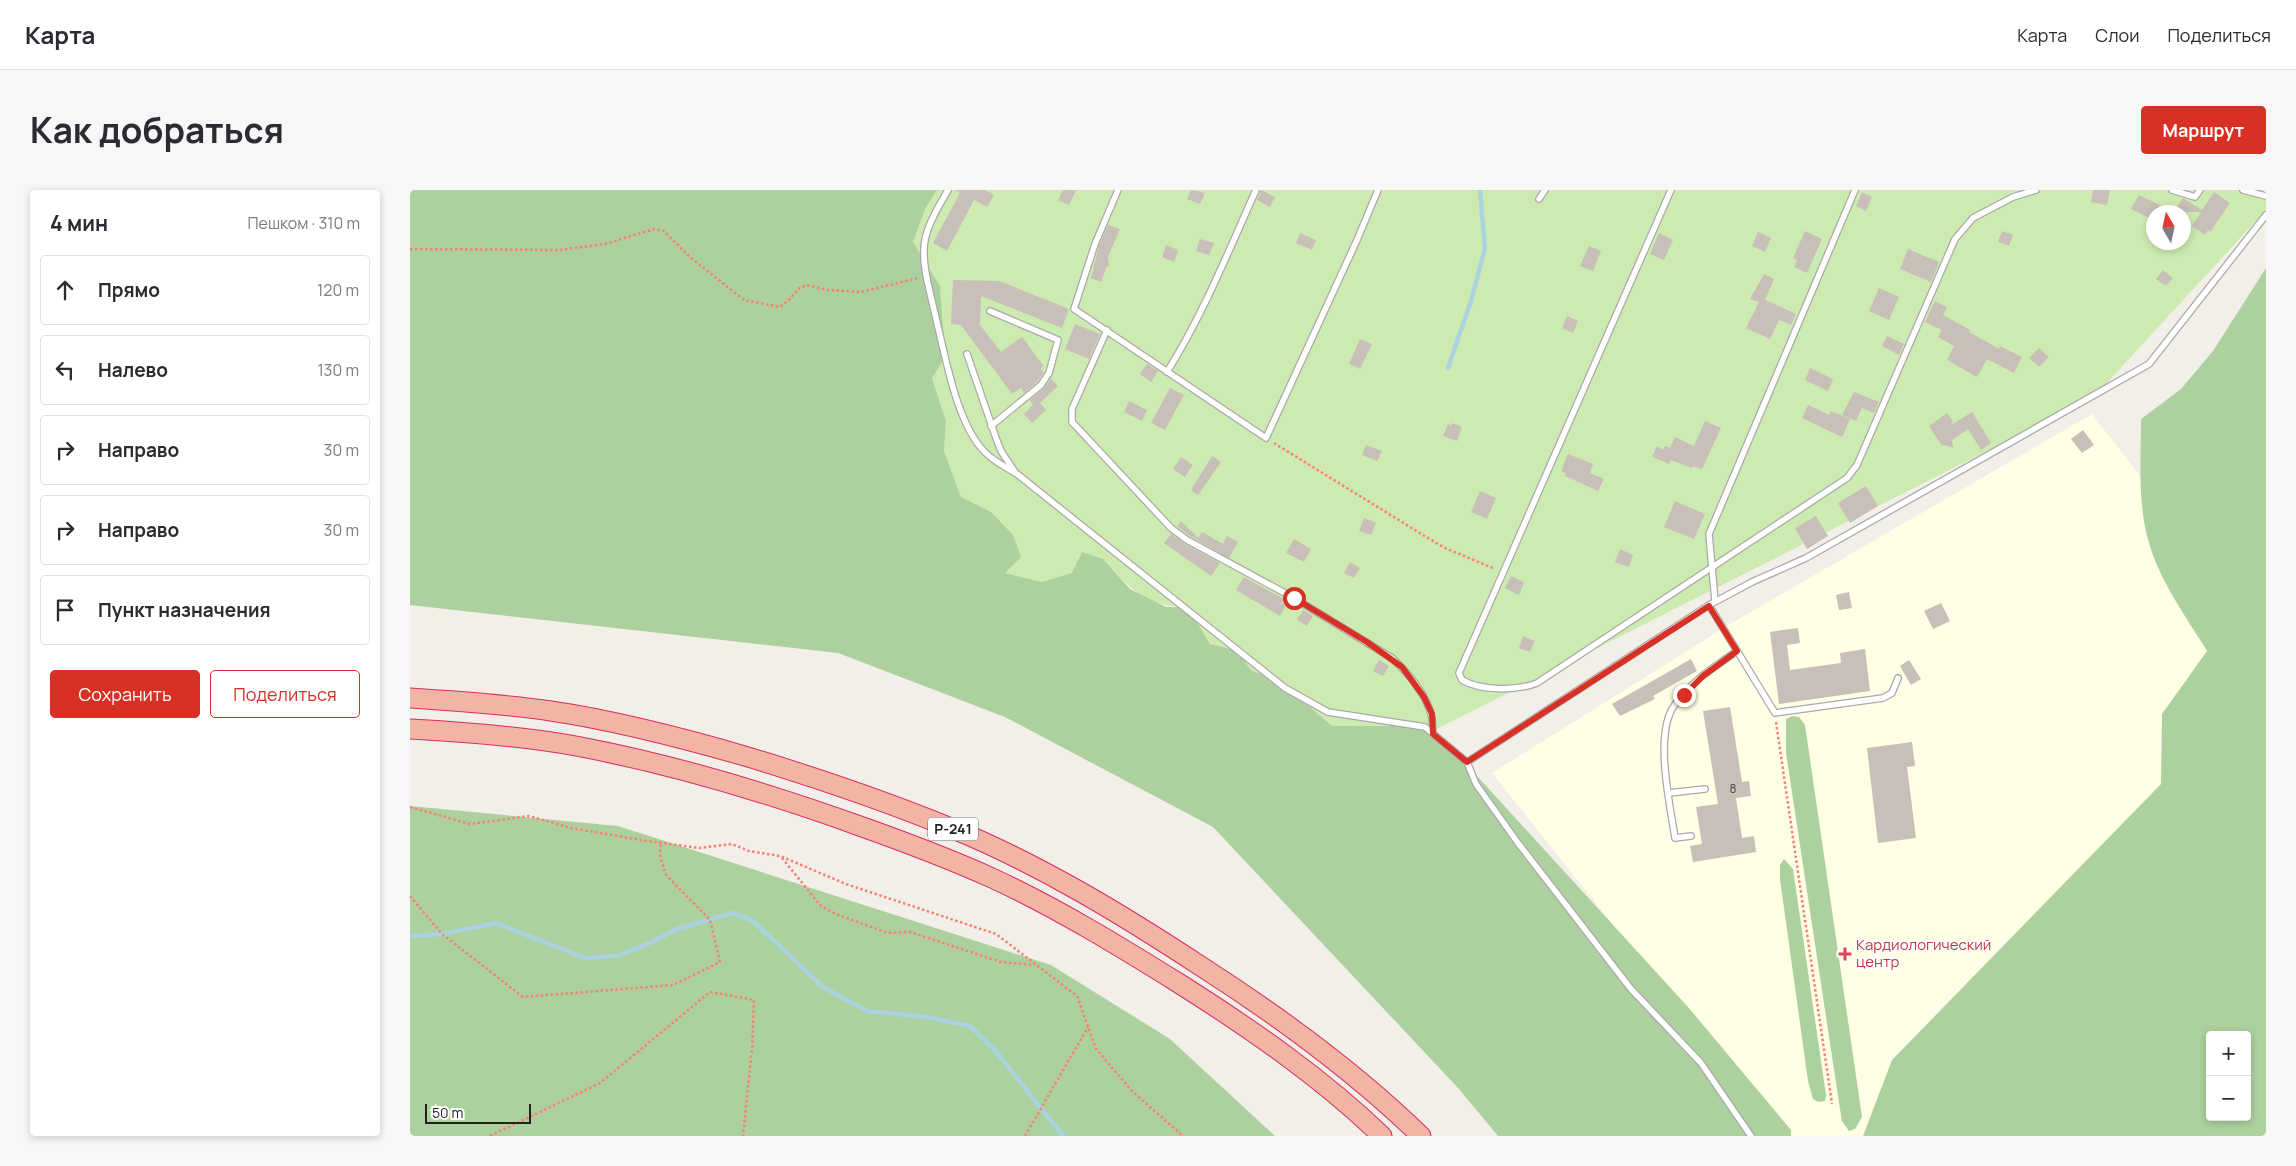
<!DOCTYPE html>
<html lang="ru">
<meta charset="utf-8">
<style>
body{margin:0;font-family:Manrope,sans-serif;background:#f7f7f7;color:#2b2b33}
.controls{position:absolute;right:15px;bottom:15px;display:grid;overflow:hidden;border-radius:5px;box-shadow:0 2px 8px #0003}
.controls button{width:45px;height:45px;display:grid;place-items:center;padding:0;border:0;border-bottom:1px solid #e1e1e2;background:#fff;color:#2b2b33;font:25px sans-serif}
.compass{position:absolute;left:1736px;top:15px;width:45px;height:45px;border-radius:50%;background:#fff;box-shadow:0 2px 8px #0003;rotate:351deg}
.scale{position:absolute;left:15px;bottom:12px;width:106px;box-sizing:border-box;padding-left:5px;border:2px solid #222;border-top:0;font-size:14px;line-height:18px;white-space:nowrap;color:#222;-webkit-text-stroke:4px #fff;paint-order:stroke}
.stop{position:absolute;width:15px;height:15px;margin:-11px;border:4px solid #d93025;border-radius:50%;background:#fff}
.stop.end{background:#d93025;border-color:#fff;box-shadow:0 1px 5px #0008}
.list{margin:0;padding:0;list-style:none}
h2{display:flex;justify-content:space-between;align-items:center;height:65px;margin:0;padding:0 20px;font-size:21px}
h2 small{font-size:16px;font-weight:400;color:#7c7c81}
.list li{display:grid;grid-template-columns:32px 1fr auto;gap:15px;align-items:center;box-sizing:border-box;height:70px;margin:0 10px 10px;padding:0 10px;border:1px solid #e1e1e2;border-radius:5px}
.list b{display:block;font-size:19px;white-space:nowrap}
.list em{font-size:16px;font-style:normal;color:#7c7c81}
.actions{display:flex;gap:10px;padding:15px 20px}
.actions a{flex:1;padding:11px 0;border:1px solid #d93025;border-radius:5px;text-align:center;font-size:18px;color:#d93025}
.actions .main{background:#d93025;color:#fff}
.icon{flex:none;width:28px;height:28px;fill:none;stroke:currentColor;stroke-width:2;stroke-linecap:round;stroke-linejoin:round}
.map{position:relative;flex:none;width:1856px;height:946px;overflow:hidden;border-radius:5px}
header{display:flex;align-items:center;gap:30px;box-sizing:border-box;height:70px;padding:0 25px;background:#fff;border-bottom:1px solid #e1e1e2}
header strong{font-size:24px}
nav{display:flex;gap:28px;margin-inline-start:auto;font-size:18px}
.intro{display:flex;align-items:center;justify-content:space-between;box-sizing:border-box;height:120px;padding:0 30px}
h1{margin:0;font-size:35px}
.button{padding:12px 22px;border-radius:5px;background:#d93025;color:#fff;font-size:18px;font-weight:700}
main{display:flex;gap:30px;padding:0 30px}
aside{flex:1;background:#fff;border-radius:5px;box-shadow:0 2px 8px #0003}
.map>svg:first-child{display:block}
.education{fill:#ffffe5}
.grass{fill:#cdebb0;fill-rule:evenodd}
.forest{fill:#add19e;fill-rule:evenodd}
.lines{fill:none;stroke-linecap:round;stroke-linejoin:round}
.stream{stroke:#aad3df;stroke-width:4.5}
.building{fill:#c7bfb8}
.service-casing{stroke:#a9a9a9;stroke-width:8}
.trunk-casing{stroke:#dc2a67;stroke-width:21}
.path{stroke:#fa8072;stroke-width:2.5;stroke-dasharray:2.5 2.5;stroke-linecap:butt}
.service{stroke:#fff;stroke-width:5.5}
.trunk{stroke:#f2b4a3;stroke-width:19}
.route{stroke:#d93025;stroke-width:6}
.health-dot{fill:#e0444e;stroke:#fff;stroke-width:2}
.labels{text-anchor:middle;stroke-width:4;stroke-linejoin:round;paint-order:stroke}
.number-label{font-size:12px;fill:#4b4948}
.shield{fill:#fff;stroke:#646464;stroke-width:1}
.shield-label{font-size:14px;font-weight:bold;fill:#222}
.health-label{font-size:15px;fill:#be3a42;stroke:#fff;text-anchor:start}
</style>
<header>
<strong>Карта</strong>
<nav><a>Карта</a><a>Слои</a><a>Поделиться</a></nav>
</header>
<div class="intro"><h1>Как добраться</h1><a class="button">Маршрут</a></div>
<main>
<aside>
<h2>4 мин<small>Пешком · 310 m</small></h2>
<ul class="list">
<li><svg class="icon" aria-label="ahead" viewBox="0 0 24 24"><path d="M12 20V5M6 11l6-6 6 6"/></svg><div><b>Прямо</b></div><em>120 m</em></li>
<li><svg class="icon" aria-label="left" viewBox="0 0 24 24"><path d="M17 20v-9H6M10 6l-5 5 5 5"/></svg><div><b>Налево</b></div><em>130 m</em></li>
<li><svg class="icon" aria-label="right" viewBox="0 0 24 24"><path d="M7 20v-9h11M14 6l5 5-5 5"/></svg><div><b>Направо</b></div><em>30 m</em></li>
<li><svg class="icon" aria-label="right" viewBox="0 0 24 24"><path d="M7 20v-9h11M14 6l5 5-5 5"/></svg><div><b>Направо</b></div><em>30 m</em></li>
<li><svg class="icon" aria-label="arrive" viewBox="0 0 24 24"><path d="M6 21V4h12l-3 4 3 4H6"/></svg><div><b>Пункт назначения</b></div></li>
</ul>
<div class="actions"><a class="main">Сохранить</a><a>Поделиться</a></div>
</aside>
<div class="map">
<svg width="1856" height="946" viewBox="0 0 1856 946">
<rect width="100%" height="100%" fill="#f2efe9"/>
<path class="education" d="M1682 224 1783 355 1856 527 1481 946H1372L1082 583 1320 434Z"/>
<path class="grass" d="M527 0H1856V20L1684 207 1025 540 985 536H922L867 488 842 481 826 460 800 454 778 417C736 417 720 399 693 369L662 383 632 392 595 383 581 322 551 307 534 261 536 231 522 188 535 168 503 52 516 17ZM1744 22H1774V52H1744Z"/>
<g class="forest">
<path d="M0 0H527L516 17 503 52 530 96 535 168 522 188 536 231 534 261 551 307 581 322 603 345 611 367 595 383 632 392 662 383 672 362 693 369 720 399 756 417H778L800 454 826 460 842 481 867 488 922 536H985L1025 540 1278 817 1381 940V946H1088L1049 899 803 637 595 527 428 463 0 415Z"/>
<path d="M1856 78V946H1453L1482 870 1751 594 1752 524 1797 461C1777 428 1751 393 1740 356 1727 316 1731 271 1731 229L1771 199 1803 161ZM1800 845H1837V927H1800Z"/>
<path d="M1382 526 1389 527 1395 535 1452 927 1445 939 1439 941 1432 931 1430 919 1376 563V529Z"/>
<path d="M0 616 208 636 641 775 760 849 865 946H0Z"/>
<path d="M1374 669 1383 679 1416 905 1415 911 1408 912 1403 909 1398 891 1370 689V675Z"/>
</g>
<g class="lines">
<g class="stream">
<path d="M1038 178 1061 111 1075 58 1070 0"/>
<path d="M0 746 32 744 86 733 175 768 207 766 240 753 267 739 323 723 343 731 413 797 457 821 517 827 560 836 585 860 653 946"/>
</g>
</g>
<g class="building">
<path d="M545 0H575L584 5 577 17 564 10 537 61 523 53 550 3Z"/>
<path d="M653 0H666L659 15 648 10Z"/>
<path d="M781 0 795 3 790 14 777 9Z"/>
<path d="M851 0 865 7 860 17 847 10Z"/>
<path d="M1683 0H1700L1697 15 1681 12Z"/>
<path d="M1452 2 1462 7 1456 21 1446 16Z"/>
<path d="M1804 2 1820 13 1800 42 1798 40 1795 45 1782 36 1791 22H1744V30L1721 19 1729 5 1764 22 1773 8 1792 20Z"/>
<path d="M698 35 710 39 698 67 699 76H697L691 92 681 88 689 56Z"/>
<path d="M1395 41 1412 49 1397 83 1384 77 1387 70 1383 68Z"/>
<path d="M1592 41 1603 45 1599 56 1588 52Z"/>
<path d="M1348 42 1361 48 1355 62 1342 56Z"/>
<path d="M890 43 906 50 902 60 886 53Z"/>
<path d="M1249 43 1263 50 1254 70 1240 64Z"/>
<path d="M790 49 804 53 799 65 786 61Z"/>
<path d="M756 55 768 60 764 72 752 67Z"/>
<path d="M1179 56 1191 61 1183 81 1170 76Z"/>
<path d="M1498 59 1529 72 1521 92 1490 79Z"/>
<path d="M1753 80 1763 88 1756 96 1746 89Z"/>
<path d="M1354 84 1364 89 1355 110 1386 124 1381 135 1369 130 1360 149 1336 138 1349 112 1340 109Z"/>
<path d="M543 90 589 91 659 119 652 138 571 106 570 135 591 162 612 147 633 175 631 179 634 182 627 192 614 203 611 198 602 204 551 135 541 134Z"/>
<path d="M1469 98 1489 107 1479 130 1459 121Z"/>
<path d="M1525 111 1537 117 1533 125 1560 140 1559 142 1589 159 1590 156 1612 167 1604 183 1577 169 1567 187 1537 170 1544 156 1528 147 1532 140 1515 132Z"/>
<path d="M1157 126 1168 131 1163 143 1152 138Z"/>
<path d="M665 134 690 144 679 169 655 159Z"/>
<path d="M1477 146 1494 154 1489 165 1472 156Z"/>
<path d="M950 149 962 154 950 179 939 174Z"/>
<path d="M1629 158 1639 167 1629 177 1619 168Z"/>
<path d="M737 174 748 181 741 192 730 184Z"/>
<path d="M1400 178 1423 189 1418 201 1395 190Z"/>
<path d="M641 189 648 196 630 213 636 220 622 233 614 224 623 215 620 210 634 198Z"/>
<path d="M760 198 774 205 755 240 741 233Z"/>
<path d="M1444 202 1469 212 1464 223 1452 218 1446 231 1432 225Z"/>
<path d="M719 211 737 220 732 231 714 222Z"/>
<path d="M1398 215 1419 225 1421 221 1440 229 1432 247 1392 228Z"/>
<path d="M1562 222 1581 253 1571 260 1558 239 1542 250 1543 258 1534 255 1532 256 1519 236 1537 223 1543 231 1541 235Z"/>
<path d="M1295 231 1311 238 1292 279 1283 276 1282 278 1261 270 1259 274 1242 267 1247 256 1253 260 1255 256 1260 258 1265 247 1284 256Z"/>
<path d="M1042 233 1052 237 1047 251 1033 246 1038 234 1041 236Z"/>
<path d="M1673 240 1684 255 1672 263 1661 249Z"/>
<path d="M956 255 972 261 967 271 952 265Z"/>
<path d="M1158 264 1183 274 1180 283 1194 289 1188 301 1155 286 1156 283 1151 281Z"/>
<path d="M802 266 811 272 788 305 781 300Z"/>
<path d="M771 267 783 275 775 287 763 279Z"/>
<path d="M1456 296 1468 316 1440 333 1428 313Z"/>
<path d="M1070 301 1086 308 1077 329 1061 322Z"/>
<path d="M1265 311 1295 324 1284 349 1254 337Z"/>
<path d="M1406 326 1418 346 1397 359 1385 338Z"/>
<path d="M954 328 966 333 961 345 949 341Z"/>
<path d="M771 331 788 348 792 342 813 354 817 346 828 352 819 368 780 346 767 336Z"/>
<path d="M761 344 775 354 810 373 801 386 754 353Z"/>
<path d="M884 349 901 359 894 372 876 363Z"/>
<path d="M1210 359 1223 365 1219 377 1205 372Z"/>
<path d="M940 372 950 378 944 388 934 383Z"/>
<path d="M1101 386 1114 392 1109 405 1095 398Z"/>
<path d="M834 387 874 409 871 413 876 415 870 426 826 400Z"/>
<path d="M1439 402 1442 418 1429 420 1426 405Z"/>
<path d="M1531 413 1540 431 1523 439 1514 421Z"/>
<path d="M893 420 903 426 897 436 887 430Z"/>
<path d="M1388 438 1390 453 1377 455 1380 480 1431 473 1430 463 1455 459 1460 501 1369 514 1360 442Z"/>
<path d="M1113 446 1125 451 1120 462 1109 458Z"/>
<path d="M1281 469 1287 481 1243 506 1245 509 1210 526 1202 514Z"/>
<path d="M969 470 979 476 973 486 963 481Z"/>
<path d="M1499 470 1511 489 1501 495 1490 476Z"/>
<path d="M1320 517 1332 592 1339 591 1341 606 1326 608 1332 648 1344 646 1346 662 1283 672 1280 656 1292 654 1286 617 1308 614 1293 521Z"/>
<path d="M1502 552 1505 576 1497 577 1506 648 1468 653 1457 558Z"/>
</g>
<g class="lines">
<g class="service-casing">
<g id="service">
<path d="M538 0C528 18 514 39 514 60 513 80 520 101 524 120 534 159 544 222 568 254 578 268 592 275 607 284L875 498 918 522 1015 537 1057 572 1066 594 1108 653 1221 799 1291 873 1341 946"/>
<path d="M708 0 685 54 664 119 856 248 947 50 968 0"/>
<path d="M1261 0 1049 483 1052 490C1071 501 1106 501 1127 493L1437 288 1447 275 1545 49 1563 28 1603 7 1626 0"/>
<path d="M1762 0 1785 7 1790 0"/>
<path d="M1833 0 1856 6"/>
<path d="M1129 9 1135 0"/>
<path d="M580 121 648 150 639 183 631 195 581 236"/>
<path d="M697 140 662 219V232L761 338 777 350 884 408 982 468C997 482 1016 504 1021 524 1023 530 1022 537 1023 544"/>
<path d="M557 164 586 248 591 261 605 282"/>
<path d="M757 182C793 125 818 62 846 0"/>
<path d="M1305 411 1299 344 1445 0"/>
<path d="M1299 415 1342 392 1396 368 1739 174 1856 25"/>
<path d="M1057 572 1299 415 1365 523 1473 508 1482 503 1488 488"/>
<path d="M1259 603 1295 599"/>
<path d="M1281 646 1265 648C1260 615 1244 544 1264 516 1279 493 1304 477 1327 461"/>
</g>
</g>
<g class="trunk-casing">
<g id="trunk">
<path d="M0 508C47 511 94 514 141 521 208 531 273 548 338 567 407 588 475 611 541 638 629 674 713 725 792 777 870 827 944 881 1011 946"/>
<path d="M0 539C55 542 112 546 166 556 262 574 355 602 447 635 492 651 538 668 582 688 647 718 709 756 770 794 841 839 912 888 972 946"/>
</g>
</g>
<g class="path">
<path d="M0 59 149 60 195 54 244 39 254 41 281 68 334 110 370 117 379 110 388 99 397 95 418 100 451 102 508 88"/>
<path d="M864 253 1013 345 1035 358 1085 379"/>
<path d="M1366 532 1422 914"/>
<path d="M0 617 60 634 119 626 161 638 231 650 289 658 322 654 339 661 370 666 436 694 586 744 667 806 686 859 722 901 773 946"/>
<path d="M372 668 411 716 428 725 478 743 500 742 591 772 625 775"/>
<path d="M0 706 32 744 113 807 263 795 310 772 300 730 256 685 250 665 251 654"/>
<path d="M80 946 190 893 300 802 344 810 342 858 333 946"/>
<path d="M615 946 678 837"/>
</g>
<use href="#service" class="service"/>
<use href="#trunk" class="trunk"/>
</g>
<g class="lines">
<path class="route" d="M884 408 957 452 992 477 1014 507 1022 524 1023 544 1057 572 1299 416 1327 461 1293 486 1274 505"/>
</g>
<path class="health-dot" d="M1432.5 756.5h5v5h5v5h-5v5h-5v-5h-5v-5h5z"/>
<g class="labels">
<g class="number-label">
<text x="1323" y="603">8</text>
</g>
<rect class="shield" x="518" y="627.5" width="50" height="23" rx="4"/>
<g class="shield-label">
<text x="543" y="644">Р-241</text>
</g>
<g class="health-label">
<text x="1446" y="760">Кардиологический<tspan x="1446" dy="17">центр</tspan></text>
</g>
</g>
</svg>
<div class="controls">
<button>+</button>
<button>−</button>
</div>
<svg class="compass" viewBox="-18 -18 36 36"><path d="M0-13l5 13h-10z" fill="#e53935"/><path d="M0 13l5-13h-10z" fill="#7c7c81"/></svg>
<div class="scale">50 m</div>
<div class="stop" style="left:884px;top:408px"></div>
<div class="stop end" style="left:1274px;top:505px"></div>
</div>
</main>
